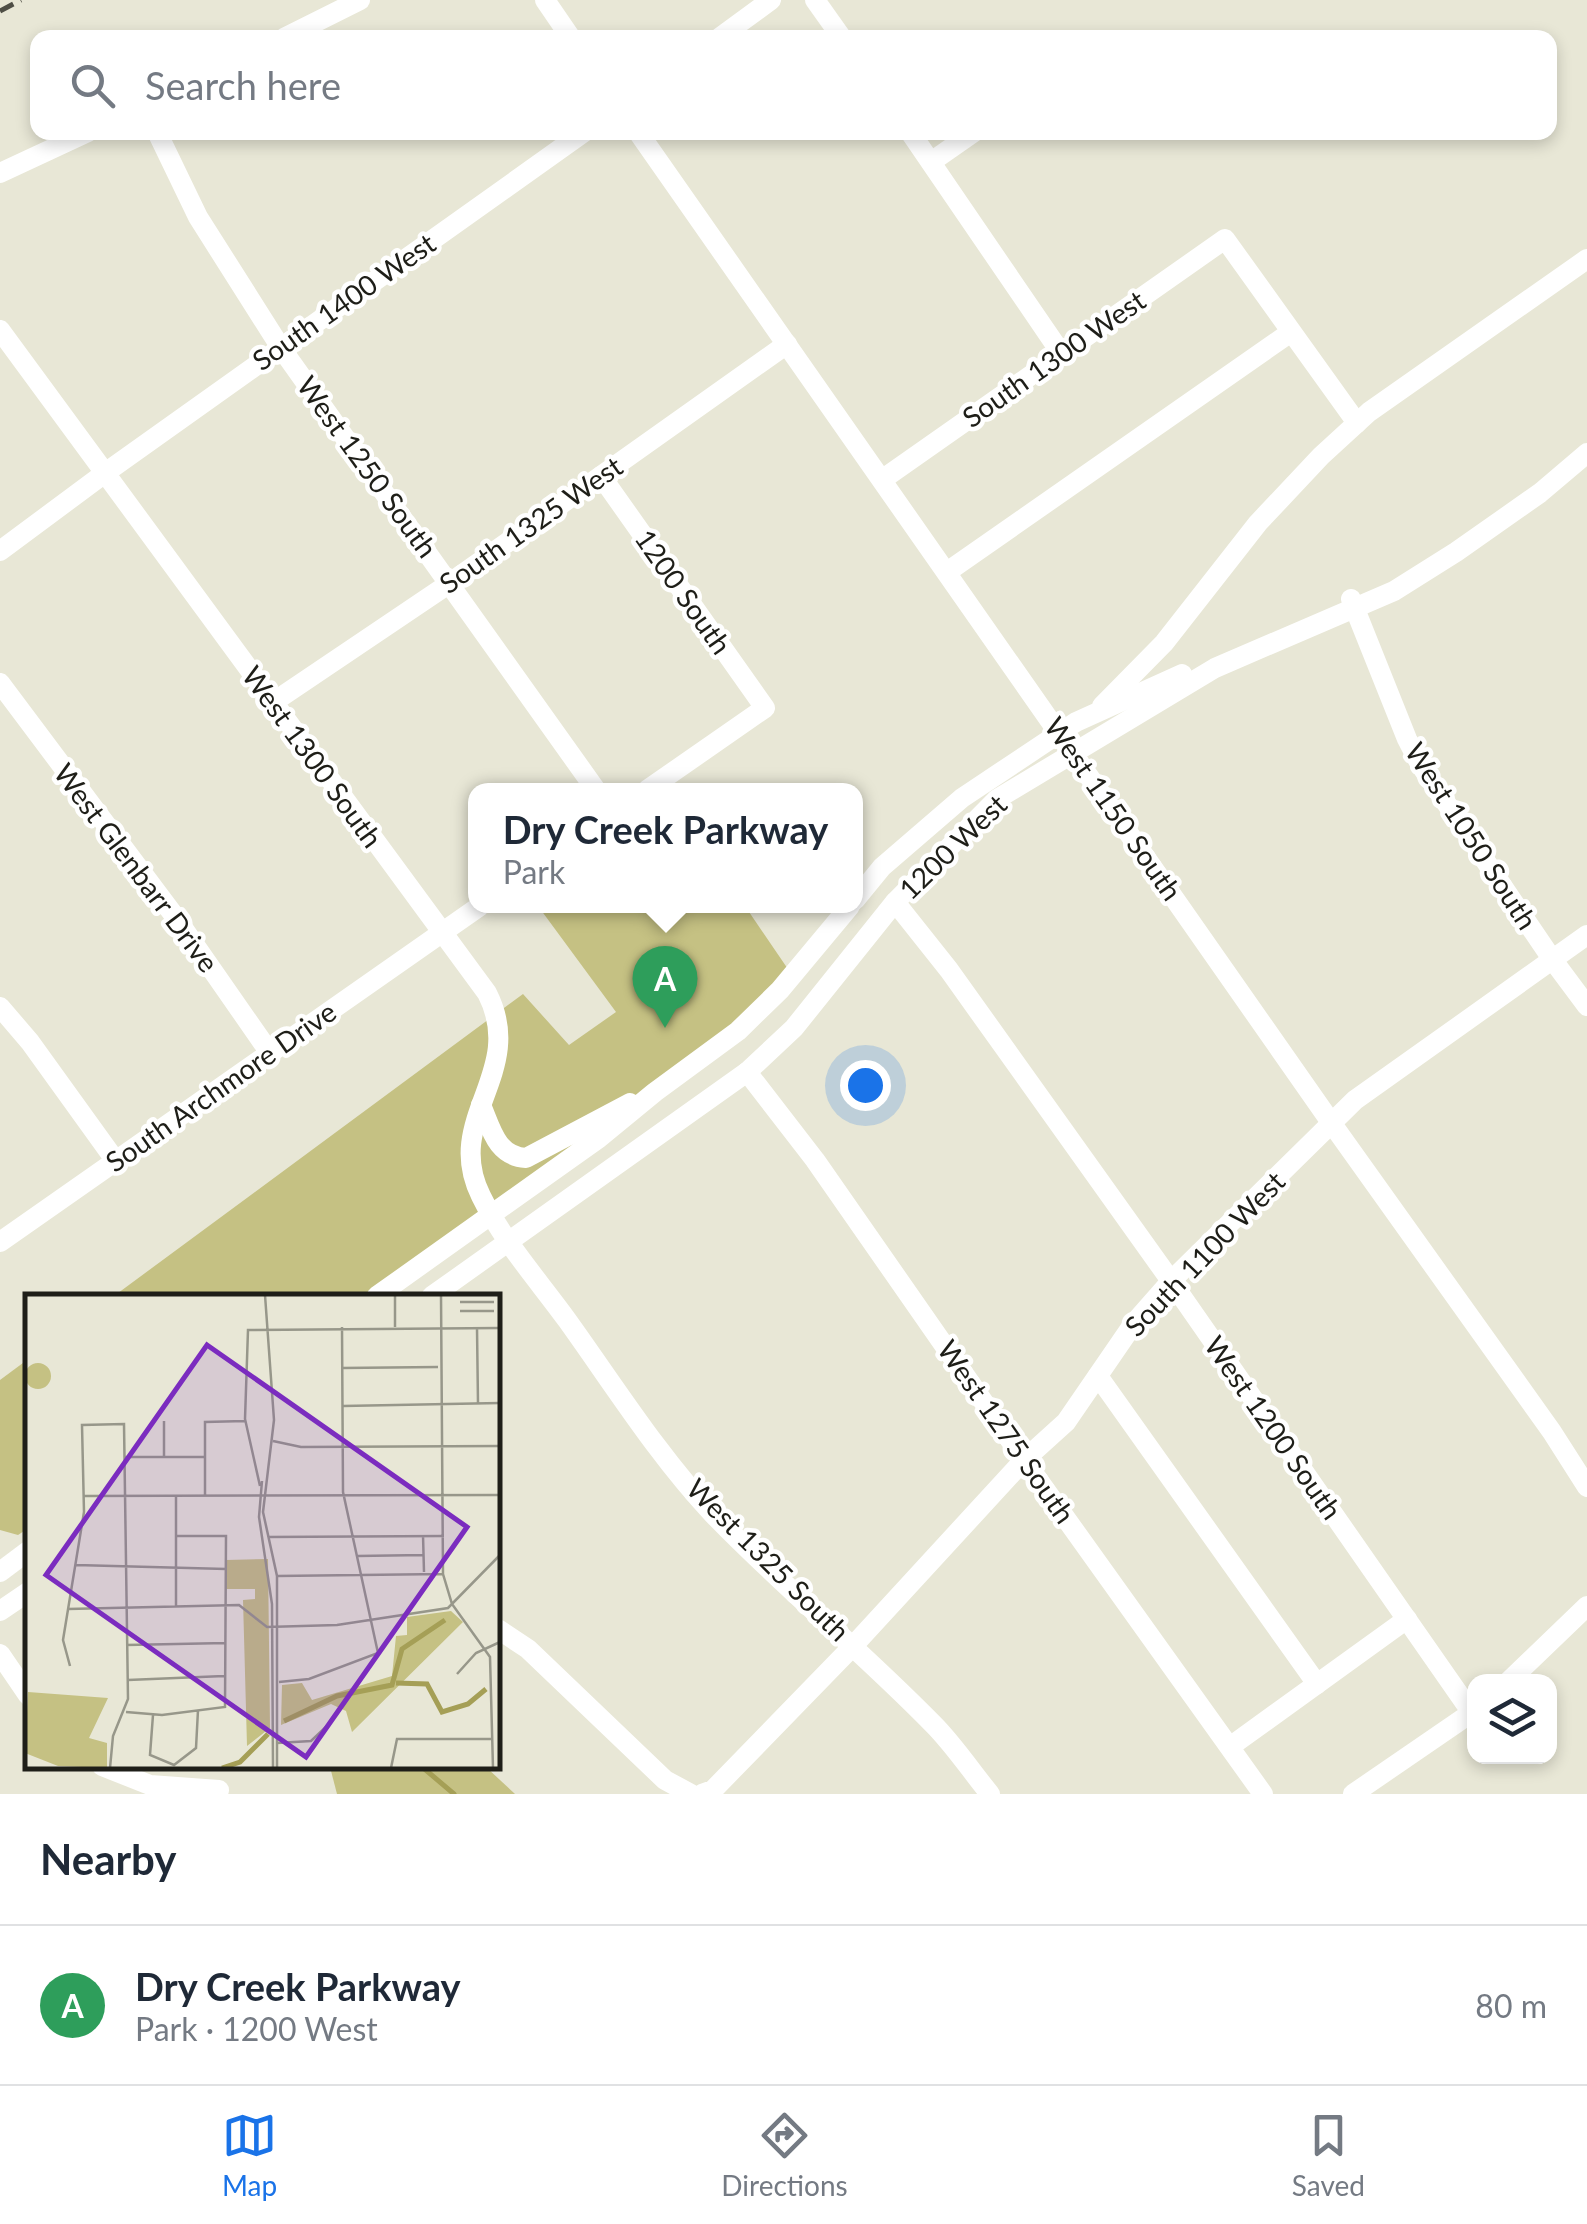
<!DOCTYPE html>
<meta charset="utf-8">
<style>
body{margin:0;font-family:Lato,sans-serif;background:#f6f6f7;color:#1f2937}
.controls{position:absolute;right:30px;bottom:30px;display:grid;overflow:hidden;border-radius:20px;box-shadow:0 5px 15px #0003}
.controls button{width:90px;height:90px;display:grid;place-items:center;padding:0;border:0;border-bottom:2px solid #e0e1e3;background:#fff;color:#1f2937;font:50px sans-serif}
.you{position:absolute;left:865px;top:1085px;width:35px;height:35px;margin:-25px;border:8px solid #fff;border-radius:50%;background:#1a73e8;box-shadow:0 0 0 15px #1a73e833}
.badge{display:grid;place-items:center;width:65px;height:65px;border-radius:50%;background:#1a73e8;color:#fff;font-size:32px;font-weight:700}
.pin{position:absolute;translate:-50% -82px;filter:drop-shadow(0 2px 5px #0008)}
.pin::after{content:'';position:absolute;top:52px;width:35px;height:30px;background:inherit;clip-path:polygon(0 0,100% 0,50% 100%)}
.popup{position:absolute;left:468px;top:783px;width:395px;height:130px;box-sizing:border-box;display:grid;place-content:center;border-radius:20px;background:#fff;filter:drop-shadow(0 2px 8px #0005);font-size:32px;white-space:nowrap;color:#747a83}
.popup b{font-size:38px;color:#1f2937}
.popup::after{content:'';position:absolute;left:50%;top:100%;margin-left:-20px;border:20px solid transparent;border-top-color:#fff}
.list{margin:0;padding:0;list-style:none}
h2{display:flex;justify-content:space-between;align-items:center;height:130px;margin:0;padding:0 40px;font-size:42px}
h2 small{font-size:32px;font-weight:400;color:#747a83}
.list li{display:grid;grid-template-columns:65px 1fr auto;gap:30px;align-items:center;box-sizing:border-box;height:160px;padding:0 40px;border-top:2px solid #e0e1e3}
.list b{display:block;font-size:38px;white-space:nowrap}
.list p{margin:0;font-size:32px;white-space:nowrap;color:#747a83}
.list em{font-size:32px;font-style:normal;color:#747a83}
.icon{flex:none;width:55px;height:55px;fill:none;stroke:currentColor;stroke-width:2;stroke-linecap:round;stroke-linejoin:round}
.map{position:relative;flex:none;width:1587px;height:1794px;overflow:hidden}
.search{position:absolute;background:#fff;box-shadow:0 5px 15px #0003;left:30px;right:30px;top:30px;height:110px;display:flex;align-items:center;gap:25px;box-sizing:border-box;padding:0 35px;border-radius:20px;color:#747a83;font-size:38px}
.sheet{height:290px;background:#fff}
nav{display:flex;justify-content:space-around;align-items:center;box-sizing:border-box;height:140px;border-top:2px solid #e0e1e3;background:#fff;font-size:28px;color:#747a83}
nav a{display:grid;justify-items:center;gap:5px}
nav .on{color:#1a73e8}
.map>svg:first-child{display:block}
.green{fill:#c5c183}
.lines{fill:none;stroke-linecap:round;stroke-linejoin:round}
.stream{stroke:#a59f56;stroke-width:5}
.minor{stroke:#fff;stroke-width:20}
.rail{stroke:#4e4e45;stroke-width:5;stroke-dasharray:15 8;stroke-linecap:butt}
.labels{text-anchor:middle;stroke-width:9;stroke-linejoin:round;paint-order:stroke}
.street-label{font-size:28px;fill:#1e1e18;stroke:#fff}
.inset-river{fill:none;stroke:#a59f56;stroke-width:5}
.inset-road{fill:none;stroke:#97978a;stroke-width:2.5}
.view{fill:#7b2cbf;fill-opacity:0.15;stroke:#7b2cbf;stroke-width:5}
.inset-edge{fill:none;stroke:#1e1e18;stroke-width:5}
</style>
<div class="map">
<svg width="1587" height="1794" viewBox="0 0 1587 1794">
<rect width="100%" height="100%" fill="#e8e7d6"/>
<g class="green">
<path d="M538 906H745L792 975 705 1057 574 1134 568 1161 377 1296H114L523 994 569 1045 616 1012Z"/>
<path d="M27 1360V1529L18 1535 0 1530V1380Z"/>
<path d="M330 1767H486L515 1794H337Z"/>
</g>
<g class="lines">
<path class="stream" d="M421 1766 454 1794"/>
<g class="minor">
<path d="M545 0 571 38"/>
<path d="M815 0 842 38"/>
<path d="M284 38 360 0"/>
<path d="M719 38 771 0"/>
<path d="M157 132 198 217 281 348 596 790"/>
<path d="M638 132 1330 1121 1552 1432 1587 1487"/>
<path d="M910 132 1061 353"/>
<path d="M931 162 974 132"/>
<path d="M0 173 88 132"/>
<path d="M0 330 487 993C528 1073 442 1118 481 1196 503 1241 538 1280 567 1320 613 1384 659 1457 713 1514 783 1587 862 1651 933 1724 954 1745 971 1771 990 1794"/>
<path d="M601 476 765 708 647 790"/>
<path d="M883 479 1225 239 1357 423"/>
<path d="M0 551 105 473 584 132"/>
<path d="M947 572 1291 332"/>
<path d="M1351 599 1407 739 1421 766 1552 959 1587 1006"/>
<path d="M0 683 176 918 270 1053"/>
<path d="M272 703 450 583 787 344"/>
<path d="M1102 706 1164 643 1258 523 1321 456 1369 412 1587 259"/>
<path d="M855 900 882 867 962 798 1076 722 1182 674"/>
<path d="M895 902 949 970 1171 1281 1472 1713"/>
<path d="M0 1007 30 1042 115 1160"/>
<path d="M747 1072 815 1160 1024 1460 1263 1794"/>
<path d="M481 1105C491 1128 496 1156 526 1158L630 1103"/>
<path d="M0 1242 480 906"/>
<path d="M377 1296 599 1138 655 1092 738 1031 780 990 850 906"/>
<path d="M432 1296 747 1072 794 1028 895 902 997 799 1215 668 1394 591 1456 552 1540 493 1587 453"/>
<path d="M1098 1376 1317 1684"/>
<path d="M0 1572 28 1551"/>
<path d="M0 1611 28 1592"/>
<path d="M498 1629 528 1649 665 1780 691 1794"/>
<path d="M0 1654 28 1695"/>
<path d="M1508 1682 1587 1606"/>
<path d="M1231 1746 1407 1619"/>
<path d="M102 1766 150 1785 219 1790"/>
<path d="M702 1794 713 1790 853 1646 1024 1460 1066 1422 1134 1323 1171 1281 1355 1100 1587 935"/>
<path d="M1353 1794 1474 1711"/>
</g>
<path class="rail" d="M0 11 21 0"/>
</g>
<g class="labels">
<g class="street-label">
<text transform="translate(344 302) rotate(-35)" y="10">South 1400 West</text>
<text transform="translate(1054 359) rotate(-35)" y="10">South 1300 West</text>
<text transform="translate(367 467) rotate(54)" y="10">West 1250 South</text>
<text transform="translate(531 525) rotate(-35)" y="10">South 1325 West</text>
<text transform="translate(683 592) rotate(55)" y="10">1200 South</text>
<text transform="translate(312 757) rotate(54)" y="10">West 1300 South</text>
<text transform="translate(1113 809) rotate(55)" y="10">West 1150 South</text>
<text transform="translate(1471 836) rotate(57)" y="10">West 1050 South</text>
<text transform="translate(953 847) rotate(-44)" y="10">1200 West</text>
<text transform="translate(136 868) rotate(53)" y="10">West Glenbarr Drive</text>
<text transform="translate(221 1087) rotate(-35)" y="10">South Archmore Drive</text>
<text transform="translate(1205 1254) rotate(-46)" y="10">South 1100 West</text>
<text transform="translate(1273 1428) rotate(55)" y="10">West 1200 South</text>
<text transform="translate(1006 1432) rotate(55)" y="10">West 1275 South</text>
<text transform="translate(768 1560) rotate(45)" y="10">West 1325 South</text>
</g>
</g>
<g transform="translate(25 1294)">
<rect width="475" height="475" fill="#e8e7d6"/>
<path d="M0 82a13 13 0 1 1 26 0a13 13 0 1 1-26 0ZM243 265 245 434 222 452 218 306 230 305V295H201V266ZM426 317 438 328 327 438 321 417 306 410 256 431 257 391 277 389 287 406 367 382 371 342 382 341V323ZM3 398 83 404 64 444 82 449V474L33 472 0 459Z" fill="#c5c183"/>
<path class="inset-river" d="M371 389 402 390 417 418 443 410 461 395M259 427 312 402 367 391 377 355 420 326M197 474 215 468 243 440"/>
<path class="inset-road" d="M240 1 249 126 238 218 252 282V474M370 1V33M416 1 418 280 427 310 465 363 468 474M435 8H469M435 17H469M452 34 453 110M317 74 413 73M318 112 475 109M248 147 276 153 475 152M99 163H180M139 163V127M237 187 234 223 247 310 248 474M235 192 220 125 223 36 475 34M58 202 475 201M180 202V128L220 127M398 241 399 278M243 243 419 242M332 262 399 261M51 271 201 275M252 282 418 280M151 313V202M43 315 214 311 242 333 312 331 423 314 475 261M101 351 201 349M45 372 38 346 59 218 57 131 99 130 103 405 88 442 85 474M432 380 451 359 475 348M103 386 199 382M254 388 284 385 353 359 318 198 317 33M101 418 137 421 200 413 201 242H151M128 421 125 461 149 471 171 454 173 416M252 449 286 447 303 431M366 474 372 445H468"/>
<path class="view" d="M182 51 442 233 281 463 21 281Z"/>
<rect width="475" height="475" class="inset-edge"/>
</g>
</svg>
<div class="controls">
<button><svg class="icon" aria-label="layers" viewBox="0 0 24 24"><path d="M12 4l9 5-9 5-9-5zM3 14l9 5 9-5"/></svg></button>
</div>
<div class="you"></div>
<div class="pin badge" style="left:665px;top:1028px;background:#2e9e5b">A</div>
<div class="popup"><b>Dry Creek Parkway</b>Park</div>
<div class="search"><svg class="icon" aria-label="search" viewBox="0 0 24 24"><circle cx="10" cy="10" r="6"/><path d="M15 15l6 6"/></svg>Search here</div>
</div>
<section class="sheet">
<h2>Nearby<small></small></h2>
<ul class="list">
<li><span class="badge" style="background:#2e9e5b">A</span><div><b>Dry Creek Parkway</b><p>Park · 1200 West</p></div><em>80 m</em></li>
</ul>
</section>
<nav>
<a class="on"><svg class="icon" aria-label="map" viewBox="0 0 24 24"><path d="M3 6l6-2 6 2 6-2v14l-6 2-6-2-6 2zM9 4v14M15 6v14"/></svg>Map</a>
<a><svg class="icon" aria-label="directions" viewBox="0 0 24 24"><path d="M12 3l9 9-9 9-9-9zM9 14v-3h6M13 9l2 2-2 2"/></svg>Directions</a>
<a><svg class="icon" aria-label="saved" viewBox="0 0 24 24"><path d="M7 4h10v16l-5-4-5 4z"/></svg>Saved</a>
</nav>
